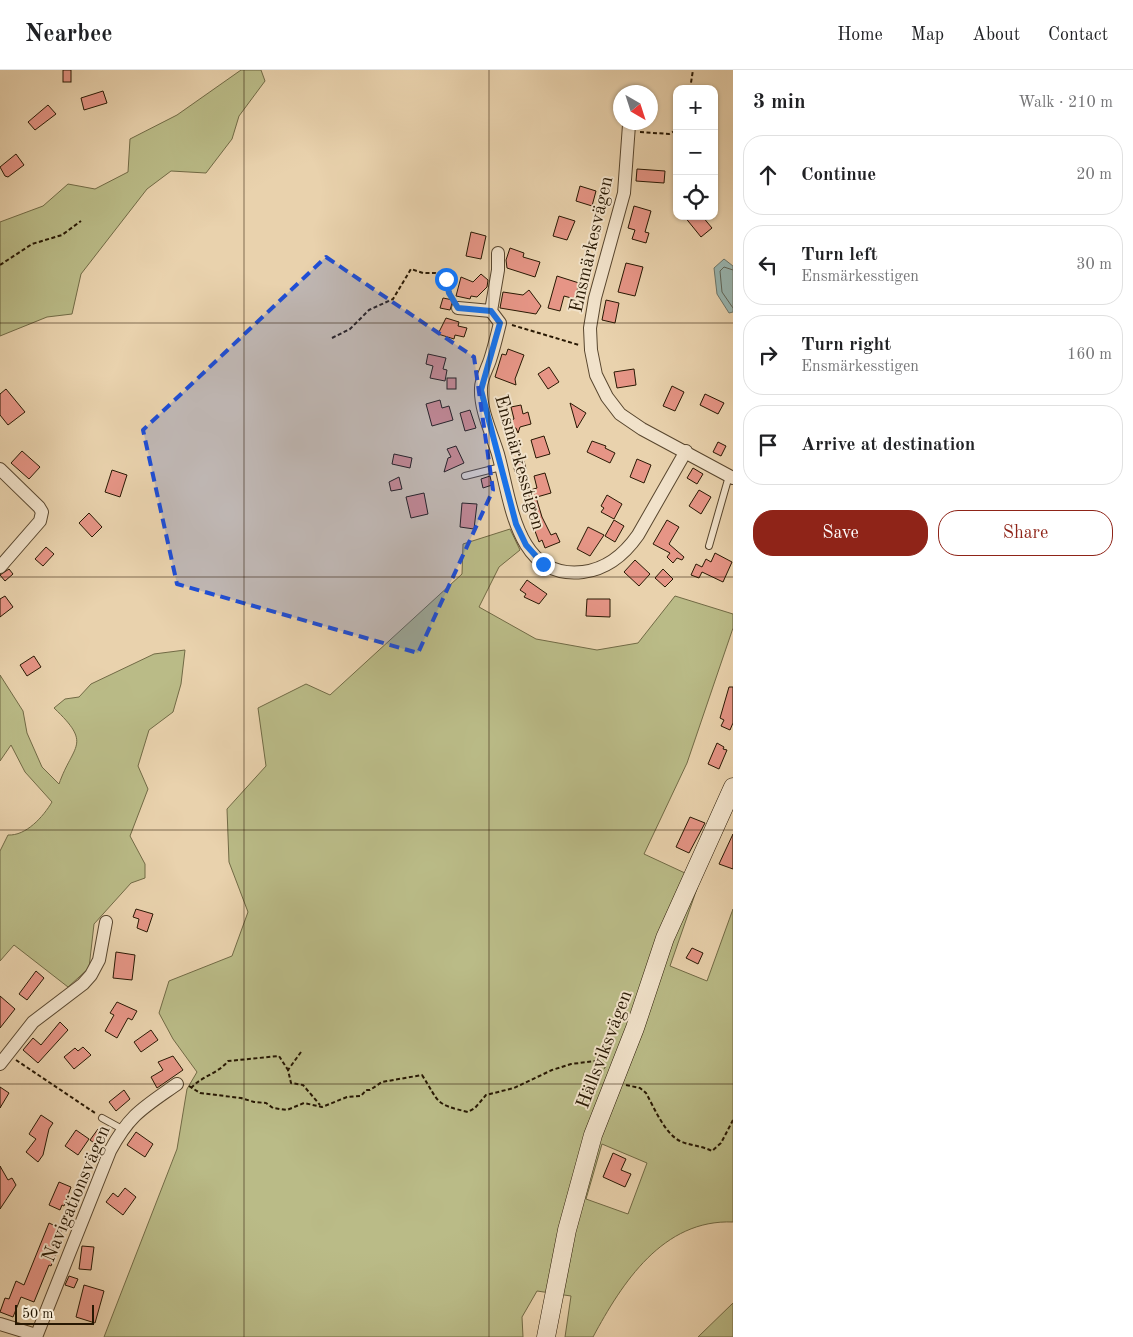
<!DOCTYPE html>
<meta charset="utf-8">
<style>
body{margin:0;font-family:"Old Standard TT",serif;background:#f6f6f6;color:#202124}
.controls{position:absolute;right:15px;top:15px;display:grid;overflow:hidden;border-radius:10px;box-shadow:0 1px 4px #0004}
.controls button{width:45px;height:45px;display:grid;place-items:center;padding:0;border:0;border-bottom:1px solid #e0e0e0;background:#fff;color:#202124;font:25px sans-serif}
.compass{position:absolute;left:613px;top:15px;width:45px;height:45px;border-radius:50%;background:#fff;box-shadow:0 1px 4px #0004;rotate:141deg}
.scale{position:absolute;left:15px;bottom:12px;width:79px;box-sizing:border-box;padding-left:5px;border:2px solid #281803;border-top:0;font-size:14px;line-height:18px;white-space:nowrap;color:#281803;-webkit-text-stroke:4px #f1e2ca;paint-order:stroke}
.stop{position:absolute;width:15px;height:15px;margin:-11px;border:4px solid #1a73e8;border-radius:50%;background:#fff}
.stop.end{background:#1a73e8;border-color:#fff;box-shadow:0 1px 5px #0008}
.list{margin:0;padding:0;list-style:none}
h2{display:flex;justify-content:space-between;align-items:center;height:65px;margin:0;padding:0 20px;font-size:21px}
h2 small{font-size:16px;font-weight:400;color:#757577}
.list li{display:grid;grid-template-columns:32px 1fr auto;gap:15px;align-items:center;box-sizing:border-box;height:80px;margin:0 10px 10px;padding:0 10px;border:1px solid #e0e0e0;border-radius:20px}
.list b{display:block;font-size:19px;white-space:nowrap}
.list p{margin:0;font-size:16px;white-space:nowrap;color:#757577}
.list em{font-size:16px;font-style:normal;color:#757577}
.actions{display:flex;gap:10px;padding:15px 20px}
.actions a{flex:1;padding:11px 0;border:1px solid #8f2418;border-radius:20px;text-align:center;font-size:18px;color:#8f2418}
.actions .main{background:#8f2418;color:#fff}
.icon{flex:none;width:28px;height:28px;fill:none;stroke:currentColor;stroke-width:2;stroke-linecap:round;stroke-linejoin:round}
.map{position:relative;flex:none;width:733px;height:1267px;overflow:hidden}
header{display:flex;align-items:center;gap:30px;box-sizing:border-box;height:70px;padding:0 25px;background:#fff;border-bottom:1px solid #e0e0e0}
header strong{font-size:24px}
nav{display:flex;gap:28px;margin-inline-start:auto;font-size:18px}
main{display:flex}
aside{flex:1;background:#fff}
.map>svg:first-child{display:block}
.green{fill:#babb87;stroke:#716a45;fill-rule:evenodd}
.water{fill:#99b6b1;stroke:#6c776b}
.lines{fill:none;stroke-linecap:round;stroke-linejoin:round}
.shore{stroke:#60675a;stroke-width:1}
.building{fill:#e69586;stroke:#281803}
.lane-casing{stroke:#58462e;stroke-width:8}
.street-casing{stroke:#58462e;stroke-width:14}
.secondary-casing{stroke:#281803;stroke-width:19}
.path{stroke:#281803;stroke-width:2;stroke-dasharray:4 2.5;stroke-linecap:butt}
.lane{stroke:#f1e2ca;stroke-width:6}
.street{stroke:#f1e2ca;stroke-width:12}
.secondary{stroke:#f1e2ca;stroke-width:18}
.route{stroke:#1a73e8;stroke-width:6}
.marked{fill:#1d4ed8;fill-opacity:0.2;stroke:#1d4ed8;stroke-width:4;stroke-dasharray:10 6;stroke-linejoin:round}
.grid{fill:none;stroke:#281803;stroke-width:1;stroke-opacity:0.55}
.labels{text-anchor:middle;stroke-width:4;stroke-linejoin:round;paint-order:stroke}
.street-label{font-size:19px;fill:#281803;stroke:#f1e2ca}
</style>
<header>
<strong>Nearbee</strong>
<nav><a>Home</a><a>Map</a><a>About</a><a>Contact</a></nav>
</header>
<main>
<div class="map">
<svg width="733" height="1267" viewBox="0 0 733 1267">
<rect width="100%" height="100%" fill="#e9d2ad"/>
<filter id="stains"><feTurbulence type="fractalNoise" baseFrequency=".004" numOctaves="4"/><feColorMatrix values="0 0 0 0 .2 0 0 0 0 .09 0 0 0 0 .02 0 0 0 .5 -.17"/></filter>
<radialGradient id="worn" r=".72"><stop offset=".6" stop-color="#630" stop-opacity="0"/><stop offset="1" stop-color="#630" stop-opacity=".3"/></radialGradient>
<g class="green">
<path d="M241 0H261L265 11 239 46 232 69 206 103 171 101 147 119 81 204 72 244 47 247 0 266V152L43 136 68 114 95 119 128 102 130 69 177 45Z"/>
<path d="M510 459 520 480 499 497 479 537 536 569 597 580 638 573 675 526 733 544V558L687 693 644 784 700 810 670 896 707 911 733 839V1152C663 1149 622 1213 593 1267H565L571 1226 537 1221 522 1247 523 1267H104L177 1079 187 1019 197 1002 173 969 159 943 169 911 232 886 248 842 229 792 227 739 266 696 258 638 306 614 330 625 462 504 463 474ZM602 1074 647 1093 628 1144 586 1129Z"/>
<path d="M185 580 181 614 173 642 149 660 138 696 148 719 130 766 145 794V808L131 813 94 854 89 898 68 917 14 875 0 891V781L8 765C26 766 43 747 52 732L25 702 11 675 0 691V605L23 641 27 663 42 697 59 714C73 674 93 675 54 638L65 629 79 627 91 614 154 584Z"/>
<path d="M733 1233V1267H698Z"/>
</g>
<path class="water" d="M724 189 733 196V242L729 243 717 224 714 198Z"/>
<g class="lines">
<path class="shore" d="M733 200 724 197 720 201 722 222 733 238"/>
</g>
<g class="building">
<rect x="63" y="0" width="8" height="12"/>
<path d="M103 21 107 33 84 40 81 28Z"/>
<path d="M48 35 56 44 35 60 28 52Z"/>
<path d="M16 84 24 95 8 107 5 106 0 97Z"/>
<path d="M637 99 665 101 664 113 636 111Z"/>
<path d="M580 116 596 121 592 136 576 131Z"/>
<path d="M634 136 651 141 645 162 649 163 646 173 632 169 635 160 628 158Z"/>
<path d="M559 146 575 151 567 170 553 166Z"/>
<path d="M684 146H702L712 158 701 167Z"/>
<path d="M471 162 486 166 481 189 466 186Z"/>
<path d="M510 178 524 183 523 187 540 192 535 207 507 198 506 190Z"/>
<path d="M626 193 643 197 635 226 618 222Z"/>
<path d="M481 204 488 210 487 217 477 227 471 226 470 229 456 226 461 207 473 212Z"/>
<path d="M557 206 579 213 575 229 564 226 560 241 548 238Z"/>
<path d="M529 220 541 236 536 244 500 238 503 222 523 225Z"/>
<path d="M443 228 453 230 450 240 440 238Z"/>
<path d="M606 230 619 233 615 253 602 250Z"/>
<path d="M446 248 459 252 458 256 467 258 464 267 455 265 454 269 438 264Z"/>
<path d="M508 279 524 285 515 309 516 315 495 307 502 284 506 285Z"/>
<path d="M428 284 446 288 443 299 447 300 445 311 430 308 433 296 426 294Z"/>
<path d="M549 297 559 312 548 319 538 304Z"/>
<path d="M634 299 636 315 617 318 614 302Z"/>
<rect x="447" y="308" width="9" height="11"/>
<path d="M672 316 684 322 675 341 663 336Z"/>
<path d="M6 319 25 342 8 355 0 345V324Z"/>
<path d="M705 324 724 333 718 344 700 335Z"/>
<path d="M440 330 442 338 449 336 453 350 432 356 426 334Z"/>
<path d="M570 333 586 343 577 358Z"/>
<path d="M521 335 523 344 528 342 531 354 520 357 518 363 516 358 508 360 506 351 514 349 511 337Z"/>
<path d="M470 340 476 358 465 361 460 343Z"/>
<path d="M544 366 550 384 536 388 531 370Z"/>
<path d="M592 371 606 376 605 378 615 383 610 393 587 382Z"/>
<path d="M718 372 726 376 721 386 713 382Z"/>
<path d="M456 376 464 393 444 402 448 388 451 387 447 379Z"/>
<path d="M22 381 40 397 29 409 11 393Z"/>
<path d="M394 384 412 388 410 398 392 394Z"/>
<path d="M637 389 651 395 644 413 630 407Z"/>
<path d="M524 391 526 399 515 402 513 394Z"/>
<path d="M693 398 703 404 697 414 687 408Z"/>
<path d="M112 400 127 405 120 427 105 422Z"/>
<path d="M545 403 551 423 530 429 527 421 537 418 534 406Z"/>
<path d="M490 406 492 415 483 418 481 409Z"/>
<path d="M399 407 402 419 391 421 389 412Z"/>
<path d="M699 420 711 427 701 444 689 436Z"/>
<path d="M424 423 428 444 411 448 406 427Z"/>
<path d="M607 425 622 434 614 449 601 442 604 438 601 436Z"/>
<path d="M536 427 542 447 551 465 556 463 560 472 545 478 542 470 539 472 524 431Z"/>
<path d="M462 433 477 434 474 459 460 457Z"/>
<path d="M89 443 102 457 92 467 79 453Z"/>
<path d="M614 450 624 456 615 472 605 466Z"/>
<path d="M667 450 679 457 669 474 684 487 682 490 677 488 673 493 667 487 670 483 653 474Z"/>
<path d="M588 457 604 465 590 486 577 479Z"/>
<path d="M46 477 54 484 43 496 35 489Z"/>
<path d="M715 483 732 492 723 512 702 502 699 508 691 505 696 494 702 497 706 489 711 492Z"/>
<path d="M635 490 650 504 639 516 624 502Z"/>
<path d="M9 499 13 504 5 511 0 505Z"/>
<path d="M663 499 673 509 665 517 655 508Z"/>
<path d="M527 510 547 524 539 534 524 527 526 524 520 520Z"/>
<path d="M5 526 13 537 0 547V529Z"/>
<path d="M587 529H610V547L586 546Z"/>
<path d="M34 586 41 597 27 606 20 595Z"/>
<path d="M729 617H733V653L730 660 721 656 724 650 720 648Z"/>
<path d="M717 673 724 677 723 679 727 680 719 699 708 694Z"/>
<path d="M690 747 705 753 689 783 676 777Z"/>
<path d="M733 764V799L719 794Z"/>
<path d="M136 839 153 844 147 862 137 858 139 849 133 847Z"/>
<path d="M692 878 703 883 698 894 686 888Z"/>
<path d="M116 882 135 885 132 910 113 908Z"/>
<path d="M36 901 44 908 27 930 19 924Z"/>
<path d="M0 926 15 939 0 958Z"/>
<path d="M117 932 137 941 132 950 128 948 117 968 105 961 114 945 110 943Z"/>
<path d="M60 952 68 960 38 993 23 980 33 968 41 975Z"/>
<path d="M151 960 158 970 141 982 134 972Z"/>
<path d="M83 977 91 985 74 999 64 987 75 978 78 981Z"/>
<path d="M173 986 183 1000 157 1018 151 1007 163 1000 158 992Z"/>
<path d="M0 1017 9 1023 0 1038Z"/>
<path d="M124 1020 130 1029 116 1041 109 1032Z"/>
<path d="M41 1045 53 1053 49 1059 43 1085 38 1092 26 1082 36 1069 29 1064Z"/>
<path d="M98 1059 105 1063 97 1075 90 1070Z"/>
<path d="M76 1060 89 1069 78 1085 65 1076Z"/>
<path d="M136 1062 153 1074 145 1087 127 1075Z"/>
<path d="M613 1083 626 1089 621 1100 631 1104 625 1117 603 1107Z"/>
<path d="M0 1096 8 1110 12 1108 16 1115 0 1139Z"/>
<path d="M59 1112 71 1117 64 1136 62 1135 60 1140 49 1135Z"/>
<path d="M125 1118 136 1127 123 1145 106 1132 113 1123 118 1127Z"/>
<path d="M49 1153 62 1159 52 1181 56 1183 51 1196 49 1195 34 1232 21 1227 13 1247 0 1242 5 1228 9 1229 16 1211 24 1215Z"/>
<path d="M82 1176 94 1177 91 1200 79 1199Z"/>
<path d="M69 1206 78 1209 74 1218 65 1215Z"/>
<path d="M84 1215 104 1221 95 1253 76 1247Z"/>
</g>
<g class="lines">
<g class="lane-casing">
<g id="lane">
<path d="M465 406 501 397"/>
<path d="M709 476 729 406"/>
<path d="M102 1048 122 1059"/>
</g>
</g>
<g class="street-casing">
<g id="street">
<path d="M629 55 624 123 595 228 590 258 591 280 596 305 607 327 620 344 642 359 733 408"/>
<path d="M498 183V200L491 241 500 253C497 265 494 278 490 290 487 299 481 309 481 318 480 340 492 364 498 384 511 431 516 510 583 502 607 499 624 485 638 465L686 381"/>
<path d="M458 238 491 241"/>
<path d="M0 399 39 437 42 442 40 451 0 497"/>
<path d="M0 994 33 952 83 914 91 905 99 890 106 852"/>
<path d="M0 1254 36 1265"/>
<path d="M36 1267 110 1081C130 1044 143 1038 177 1014"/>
</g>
</g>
<g class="secondary-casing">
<path id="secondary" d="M546 1267 567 1160 593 1065 635 958 665 868 733 717"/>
</g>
<g class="path">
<path d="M690 19 693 0"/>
<path d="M640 62 669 64 677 60"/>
<path d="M0 195 32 174 62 165 81 151"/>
<path d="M512 255 579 275"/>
<path d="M332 268 350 259 369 240 393 229 411 199 423 203H435L446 209 453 229"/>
<path d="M301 982 288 1000 291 1013 303 1015 320 1035"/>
<path d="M16 990 95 1043"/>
<path d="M626 1015 640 1018 646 1023C655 1039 665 1065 682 1072 693 1076 702 1076 712 1081L721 1073 733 1050"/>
<path d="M189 1016 200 1023 241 1028 254 1032 266 1033 273 1038 287 1040 304 1033 322 1037 347 1027 361 1026 366 1020H370L382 1012 422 1005C440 1033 434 1034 468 1042L475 1038 486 1025 514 1018 552 1000 571 994 596 991 605 998"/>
<path d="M191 1018C202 1006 219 1003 228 991L279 986 288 1000"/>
</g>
<use href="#lane" class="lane"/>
<use href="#street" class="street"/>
<use href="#secondary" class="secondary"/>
</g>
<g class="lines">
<path class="route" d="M446 209 449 223 458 238 491 241 500 253 481 320 516 454 526 475 543 494"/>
</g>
<path class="marked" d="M326 187 474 287 493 420 418 583 177 514 143 360Z"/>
<path class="grid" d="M244 0V1267M489 0V1267M0 253H733M0 507H733M0 760H733M0 1014H733"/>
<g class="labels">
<g class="street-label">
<text transform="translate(590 174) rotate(-77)" y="7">Ensmärkesvägen</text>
<text transform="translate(521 392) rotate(74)" y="7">Ensmärkesstigen</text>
<text transform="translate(603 979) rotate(-69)" y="7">Hällsviksvägen</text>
<text transform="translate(75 1123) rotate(-67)" y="7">Navigationsvägen</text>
</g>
</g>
<rect width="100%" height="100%" filter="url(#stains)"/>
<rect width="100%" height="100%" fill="url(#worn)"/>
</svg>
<div class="controls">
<button>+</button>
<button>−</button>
<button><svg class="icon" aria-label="locate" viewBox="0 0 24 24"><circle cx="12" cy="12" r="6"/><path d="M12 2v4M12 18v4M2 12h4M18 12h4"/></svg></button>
</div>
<svg class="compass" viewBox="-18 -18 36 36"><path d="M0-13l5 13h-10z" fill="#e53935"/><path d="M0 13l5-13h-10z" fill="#757577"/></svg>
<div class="scale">50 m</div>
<div class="stop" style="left:446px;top:209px"></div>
<div class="stop end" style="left:543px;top:494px"></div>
</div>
<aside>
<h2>3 min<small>Walk · 210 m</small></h2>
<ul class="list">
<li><svg class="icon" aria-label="ahead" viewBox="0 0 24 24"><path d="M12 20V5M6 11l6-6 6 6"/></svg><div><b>Continue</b></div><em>20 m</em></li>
<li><svg class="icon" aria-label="left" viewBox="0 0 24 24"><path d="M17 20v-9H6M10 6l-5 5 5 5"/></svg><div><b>Turn left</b><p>Ensmärkesstigen</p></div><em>30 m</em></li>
<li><svg class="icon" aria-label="right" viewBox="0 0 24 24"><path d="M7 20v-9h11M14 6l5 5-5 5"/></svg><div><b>Turn right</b><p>Ensmärkesstigen</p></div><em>160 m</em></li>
<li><svg class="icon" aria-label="arrive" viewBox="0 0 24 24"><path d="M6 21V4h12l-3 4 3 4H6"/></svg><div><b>Arrive at destination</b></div></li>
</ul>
<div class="actions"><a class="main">Save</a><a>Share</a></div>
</aside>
</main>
